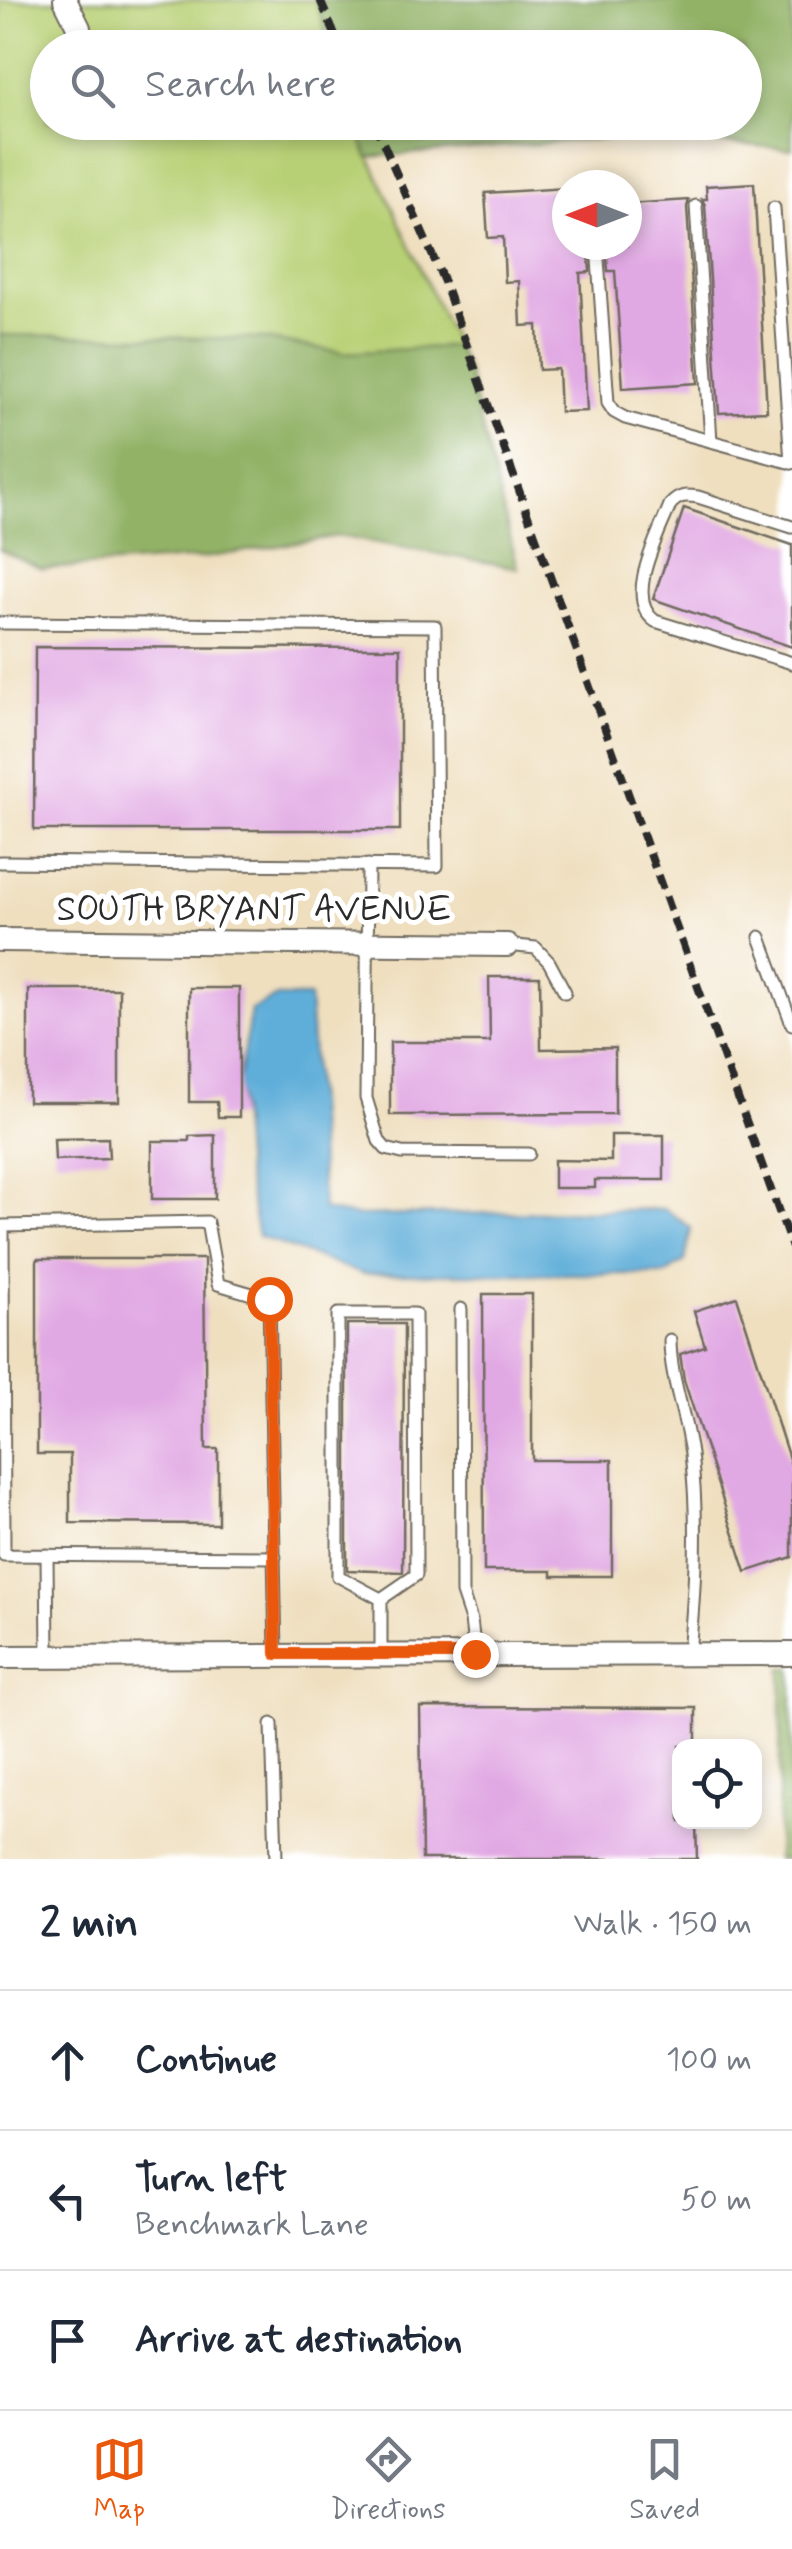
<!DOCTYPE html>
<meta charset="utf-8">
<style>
body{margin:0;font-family:Mynerve,sans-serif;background:#f6f6f7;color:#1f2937}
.controls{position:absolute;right:30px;bottom:30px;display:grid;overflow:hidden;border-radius:20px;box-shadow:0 5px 15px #0003}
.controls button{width:90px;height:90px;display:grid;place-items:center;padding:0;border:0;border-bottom:2px solid #e0e1e3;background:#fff;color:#1f2937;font:50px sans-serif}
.compass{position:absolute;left:552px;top:170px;width:90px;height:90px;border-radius:50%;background:#fff;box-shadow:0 5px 15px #0003;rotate:270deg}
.stop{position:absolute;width:30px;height:30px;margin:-22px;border:8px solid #ea580c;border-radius:50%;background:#fff}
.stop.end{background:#ea580c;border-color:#fff;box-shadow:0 2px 10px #0008}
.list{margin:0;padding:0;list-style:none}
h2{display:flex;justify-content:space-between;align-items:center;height:130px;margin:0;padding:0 40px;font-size:42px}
h2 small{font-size:32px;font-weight:400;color:#747a83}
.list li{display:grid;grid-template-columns:65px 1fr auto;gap:30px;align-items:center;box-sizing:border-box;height:140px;padding:0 40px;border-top:2px solid #e0e1e3}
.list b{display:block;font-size:38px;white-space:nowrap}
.list p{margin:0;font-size:32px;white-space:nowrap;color:#747a83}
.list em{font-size:32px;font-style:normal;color:#747a83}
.icon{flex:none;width:55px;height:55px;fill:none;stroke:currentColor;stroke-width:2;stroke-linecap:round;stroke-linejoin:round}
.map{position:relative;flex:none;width:792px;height:1859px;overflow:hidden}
.search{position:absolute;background:#fff;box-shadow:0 5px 15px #0003;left:30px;right:30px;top:30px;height:110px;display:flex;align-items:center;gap:25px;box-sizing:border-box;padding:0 35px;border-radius:55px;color:#747a83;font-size:38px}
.sheet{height:550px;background:#fff}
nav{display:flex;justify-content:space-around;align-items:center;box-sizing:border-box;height:140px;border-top:2px solid #e0e1e3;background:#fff;font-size:28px;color:#747a83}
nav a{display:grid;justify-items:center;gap:5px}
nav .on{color:#ea580c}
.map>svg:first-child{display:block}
.green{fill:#b8d075;stroke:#727e50;stroke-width:2.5}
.forest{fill:#92b266;stroke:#5e6e48;stroke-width:2.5}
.water{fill:#5eaed9;stroke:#446c82;stroke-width:2.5}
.building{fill:#e1a9e3}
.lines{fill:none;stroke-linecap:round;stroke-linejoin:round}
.service-casing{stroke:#706a5f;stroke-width:15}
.minor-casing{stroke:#706a5f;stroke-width:26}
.service{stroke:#fff;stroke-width:11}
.minor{stroke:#fff;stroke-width:22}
.rail{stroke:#2b2b2b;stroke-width:8;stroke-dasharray:15 8;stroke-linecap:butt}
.route{stroke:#ea580c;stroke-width:12}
.labels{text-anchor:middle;stroke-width:10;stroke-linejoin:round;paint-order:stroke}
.street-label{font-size:35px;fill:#2b2b2b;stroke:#fff}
</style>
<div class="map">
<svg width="792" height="1859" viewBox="0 0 792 1859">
<rect width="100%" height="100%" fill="#fff"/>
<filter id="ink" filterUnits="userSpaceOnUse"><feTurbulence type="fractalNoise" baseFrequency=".01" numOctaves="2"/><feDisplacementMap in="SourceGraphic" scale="20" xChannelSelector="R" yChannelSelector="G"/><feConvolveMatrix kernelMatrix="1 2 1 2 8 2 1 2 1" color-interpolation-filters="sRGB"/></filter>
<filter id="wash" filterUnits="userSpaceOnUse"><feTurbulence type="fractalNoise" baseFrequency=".0048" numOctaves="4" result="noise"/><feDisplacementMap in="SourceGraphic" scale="40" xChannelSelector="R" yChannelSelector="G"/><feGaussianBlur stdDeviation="2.25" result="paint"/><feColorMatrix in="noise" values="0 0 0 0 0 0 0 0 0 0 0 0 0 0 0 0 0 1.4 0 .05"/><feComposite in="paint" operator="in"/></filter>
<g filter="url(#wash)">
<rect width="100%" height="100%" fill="#efdfbf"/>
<path class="green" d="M0 0H316L330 47 48 48V122L354 123 456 346 346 353 263 339 0 335Z"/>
<g class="forest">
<path d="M316 0H792V149L638 136 368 157 354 123 744 122V48L330 47Z"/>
<path d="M0 335 263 339 346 353 456 346 467 370 518 568 338 536 204 558 42 569 0 550Z"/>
<path d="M782 1668H792V1859H777Z"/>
</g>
<path class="water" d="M277 997H309L323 1210 355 1216 665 1209 691 1228 685 1261 665 1274H362L258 1236 245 1171 238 1081 251 1010Z"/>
<g id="blocks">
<g class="building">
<path d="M754 183 767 411 719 413 705 205 702 199H707L706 186Z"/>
<path d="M567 188V245H588L590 272 580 273 587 411 560 412 558 369 539 370 537 325 521 326 519 281 505 282 503 237 488 238 485 193Z"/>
<path d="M689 200 687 207 698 383 623 388 615 271H608L606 245H627V204Z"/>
<path d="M684 508 792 545V647L653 599Z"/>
<path d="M35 647 400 648V830H34Z"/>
<path d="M489 977H540L541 1049 615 1048V1114L390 1115V1042H490Z"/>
<path d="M189 988H239V1117H218L217 1102H189Z"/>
<rect x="28" y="989" width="91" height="113"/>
<path d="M215 1135V1199H152V1141H189V1136Z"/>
<path d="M611 1135H664V1180H595V1188H554V1160L611 1161Z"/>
<path d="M108 1138 109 1158 55 1160 54 1139Z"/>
<path d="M37 1259H204L206 1449H218V1524L70 1523V1454H37Z"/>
<path d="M483 1294H532V1460H612V1576H552V1571H484Z"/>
<path d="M737 1297 792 1468V1557L746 1572 684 1380 680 1354 705 1346 694 1311Z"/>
<path d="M347 1324H404L403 1572 347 1570Z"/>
<path d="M420 1707 696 1708V1746H680V1822H696L697 1859H422Z"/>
</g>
</g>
</g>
<g filter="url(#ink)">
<use href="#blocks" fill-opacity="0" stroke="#706a5f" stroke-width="2.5"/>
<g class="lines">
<g class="service-casing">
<g id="service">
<path d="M696 206 711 441"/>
<path d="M774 208 791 463"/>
<path d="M597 245 608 403 614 412 625 418 792 463"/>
<path d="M792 527 698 497C685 495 679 495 670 505 659 534 623 598 655 621L792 663"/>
<path d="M0 623 435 626 437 866 0 862"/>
<path d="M368 865 366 1098 379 1141 386 1149 402 1153 529 1154"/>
<path d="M760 937 792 1024"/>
<path d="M507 945 536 948 549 962 565 992"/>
<path d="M461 1309 462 1593 471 1620 475 1654"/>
<path d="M670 1340C670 1378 686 1416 691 1454 699 1521 695 1587 689 1654"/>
<path d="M47 1555 48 1656"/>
<path d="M275 1557 4 1555 3 1226 207 1222 218 1284 269 1299 276 1654"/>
<path d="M381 1654V1599L416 1575 415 1314H338V1576L381 1599"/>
<path d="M272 1724 276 1859"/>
</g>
</g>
<g class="minor-casing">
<g id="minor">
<path d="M65 0 79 28 76 48"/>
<path d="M0 940 507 945"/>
<path d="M0 1657 792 1654"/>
</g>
</g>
<use href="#service" class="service"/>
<use href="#minor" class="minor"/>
<g class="rail">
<path d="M320 0 341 48"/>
<path d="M374 122 444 282 792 1248"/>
</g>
</g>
</g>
<g class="lines" filter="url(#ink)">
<path class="route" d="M269 1299 276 1654H475"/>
</g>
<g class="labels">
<g class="street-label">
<text x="254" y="920">SOUTH BRYANT AVENUE</text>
</g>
</g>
</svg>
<div class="controls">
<button><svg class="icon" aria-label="locate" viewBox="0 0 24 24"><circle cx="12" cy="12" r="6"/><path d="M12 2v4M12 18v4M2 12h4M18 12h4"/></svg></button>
</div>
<svg class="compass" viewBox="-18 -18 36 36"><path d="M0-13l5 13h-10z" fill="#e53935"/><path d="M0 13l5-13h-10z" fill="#747a83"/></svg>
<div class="stop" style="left:269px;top:1299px"></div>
<div class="stop end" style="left:475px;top:1654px"></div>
<div class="search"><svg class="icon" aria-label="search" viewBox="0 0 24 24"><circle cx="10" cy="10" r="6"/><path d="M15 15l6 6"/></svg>Search here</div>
</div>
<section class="sheet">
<h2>2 min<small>Walk · 150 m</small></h2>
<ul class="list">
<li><svg class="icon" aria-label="ahead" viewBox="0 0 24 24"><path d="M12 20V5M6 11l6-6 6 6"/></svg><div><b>Continue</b></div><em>100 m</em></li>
<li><svg class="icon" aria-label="left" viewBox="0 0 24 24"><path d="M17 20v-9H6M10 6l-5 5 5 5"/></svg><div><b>Turn left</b><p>Benchmark Lane</p></div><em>50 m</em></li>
<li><svg class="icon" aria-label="arrive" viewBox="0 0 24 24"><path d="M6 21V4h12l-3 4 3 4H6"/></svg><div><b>Arrive at destination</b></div></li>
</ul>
</section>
<nav>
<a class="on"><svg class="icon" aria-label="map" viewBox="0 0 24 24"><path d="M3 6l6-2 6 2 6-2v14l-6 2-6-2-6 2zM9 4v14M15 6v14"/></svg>Map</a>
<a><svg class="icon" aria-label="directions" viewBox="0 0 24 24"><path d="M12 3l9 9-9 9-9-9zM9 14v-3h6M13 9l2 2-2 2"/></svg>Directions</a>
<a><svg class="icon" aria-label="saved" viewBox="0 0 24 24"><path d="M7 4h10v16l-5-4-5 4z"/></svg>Saved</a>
</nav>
